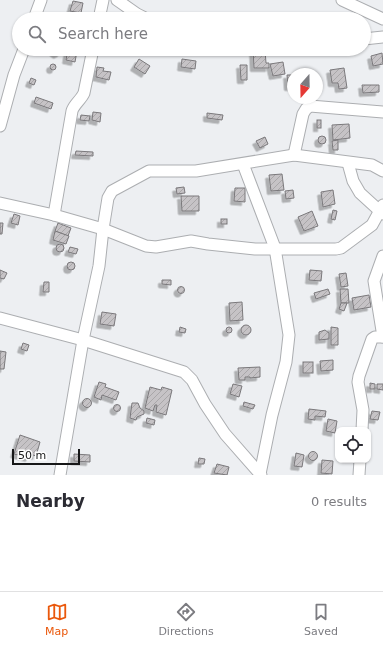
<!DOCTYPE html>
<style>
body{margin:0;font-family:"DejaVu Sans",sans-serif;background:#f7f7f7;color:#2b2b33}
.controls{position:absolute;right:12px;bottom:12px;display:grid;overflow:hidden;border-radius:8px;box-shadow:0 1px 3px #0004}
.controls button{width:36px;height:36px;display:grid;place-items:center;padding:0;border:0;border-bottom:1px solid #e1e1e2;background:#fff;color:#2b2b33;font:20px sans-serif}
.compass{position:absolute;left:287px;top:68px;width:36px;height:36px;border-radius:50%;background:#fff;box-shadow:0 1px 3px #0004;rotate:200deg}
.scale{position:absolute;left:12px;bottom:10px;width:68px;box-sizing:border-box;padding-left:4px;border:2px solid #161718;border-top:0;font-size:11px;line-height:14px;white-space:nowrap;color:#161718;-webkit-text-stroke:3px #fff;paint-order:stroke}
.list{margin:0;padding:0;list-style:none}
h2{display:flex;justify-content:space-between;align-items:center;height:52px;margin:0;padding:0 16px;font-size:17px}
h2 small{font-size:13px;font-weight:400;color:#7c7c81}
.icon{flex:none;width:22px;height:22px;fill:none;stroke:currentColor;stroke-width:2;stroke-linecap:round;stroke-linejoin:round}
.map{position:relative;flex:none;width:383px;height:475px;overflow:hidden}
.search{position:absolute;background:#fff;box-shadow:0 1px 3px #0004;left:12px;right:12px;top:12px;height:44px;display:flex;align-items:center;gap:10px;box-sizing:border-box;padding:0 14px;border-radius:22px;color:#7c7c81;font-size:15px}
.sheet{height:116px;background:#fff}
nav{display:flex;justify-content:space-around;align-items:center;box-sizing:border-box;height:56px;border-top:1px solid #e1e1e2;background:#fff;font-size:11px;color:#7c7c81}
nav a{display:grid;justify-items:center;gap:2px}
nav .on{color:#ea580c}
.map>svg:first-child{display:block}
.building{fill:url(#building-hatch);stroke:#7a787b;filter:url(#shadow)}
.lines{fill:none;stroke-linecap:round;stroke-linejoin:round}
.minor-casing{stroke:#acaeb1;stroke-width:13}
.minor{stroke:#fff;stroke-width:11}
</style>
<div class="map">
<svg width="383" height="475" viewBox="0 0 383 475">
<defs>
<pattern id="building-hatch" width="6" height="6" patternUnits="userSpaceOnUse"><rect width="6" height="6" fill="#c6c3c6"/><path d="M-1 1l2-2M0 6l6-6M5 7l2-2" fill="none" stroke="#a9a7a9"/></pattern>
<filter id="shadow"><feDropShadow dx="-3.5" dy="3.5" stdDeviation="0" flood-color="#0004"/></filter>
</defs>
<rect width="100%" height="100%" fill="#edeff2"/>
<g class="building">
<path d="M73 1 83 3 81 13 70 11Z"/>
<path d="M53 49H62V50L61 53 57 55 53 52Z"/>
<path d="M68 49 77 51 75 62 66 60Z"/>
<path d="M253 50H265L266 63H269V68H254Z"/>
<path d="M382 53 383 64 373 66 371 56Z"/>
<path d="M139 59 150 66 145 74 134 67Z"/>
<path d="M182 59 196 61 195 69 181 67Z"/>
<path d="M283 62 285 74 273 76 270 64Z"/>
<circle cx="53" cy="67" r="3"/>
<path d="M240 65H247V80H241Z"/>
<path d="M97 67 104 68 103 71 111 72 109 80 96 77Z"/>
<path d="M344 68 347 88 339 89 338 83H332L330 70Z"/>
<path d="M287 75H292V87H288Z"/>
<path d="M31 78 36 80 34 85 29 83Z"/>
<path d="M362 85H379V92L363 93Z"/>
<path d="M36 97 53 103 51 109 34 103Z"/>
<path d="M93 112 101 113 100 122 92 120Z"/>
<path d="M207 113 223 115 222 120 207 118Z"/>
<path d="M81 115 90 116 89 121 80 120Z"/>
<rect x="317" y="120" width="4" height="8"/>
<path d="M349 124 350 138 333 140 332 125Z"/>
<circle cx="322" cy="140" r="4"/>
<path d="M265 137 268 144 260 148 256 141Z"/>
<path d="M338 140V150H333L332 141Z"/>
<path d="M76 151 93 152V156L75 155Z"/>
<path d="M282 174 284 190 271 191 269 175Z"/>
<path d="M184 187 185 193 177 194 176 188Z"/>
<path d="M235 188H245V202L234 201Z"/>
<path d="M293 190 294 198 286 199 285 191Z"/>
<path d="M333 190 335 204 323 207 321 192Z"/>
<path d="M181 196H199V211H182Z"/>
<path d="M333 210 337 211 335 220 331 219Z"/>
<path d="M312 211 318 226 304 231 298 217Z"/>
<path d="M14 214 20 216 18 225 11 223Z"/>
<rect x="221" y="219" width="6" height="5"/>
<path d="M0 223H3L2 234H0Z"/>
<path d="M58 223 71 228 68 236 55 231Z"/>
<path d="M55 231 69 236 66 244 53 240Z"/>
<circle cx="60" cy="248" r="4"/>
<path d="M70 247 78 249 76 254 68 252Z"/>
<circle cx="71" cy="266" r="4"/>
<path d="M0 270 7 273 4 279 0 278Z"/>
<path d="M310 270 322 271 321 281 309 280Z"/>
<path d="M346 273 348 286 341 287 339 274Z"/>
<path d="M162 280H171V285L162 284Z"/>
<path d="M44 282H49V292H43Z"/>
<circle cx="181" cy="290" r="3.5"/>
<path d="M328 289 330 294 316 299 314 293Z"/>
<path d="M340 289H348L349 303H341Z"/>
<path d="M369 295 371 307 354 310 352 298Z"/>
<path d="M242 302 243 320 230 321 229 303Z"/>
<path d="M341 303H347L344 311 339 309Z"/>
<path d="M102 312 116 314 114 326 100 324Z"/>
<circle cx="246" cy="330" r="5"/>
<path d="M180 327 186 329 185 333 179 332Z"/>
<path d="M331 327 338 328V345H331Z"/>
<circle cx="229" cy="330" r="3"/>
<path d="M325 330 329 333V339L319 340V332Z"/>
<path d="M23 343 29 345 27 351 21 349Z"/>
<path d="M0 351 6 352 4 369H0Z"/>
<path d="M333 360V370L321 371 320 361Z"/>
<rect x="303" y="362" width="10" height="11"/>
<path d="M260 367V377L250 378V377H245V380H239L238 368Z"/>
<path d="M99 382 106 384 105 387 119 392 116 400 102 395 101 400 94 397Z"/>
<path d="M370 383 375 384V389H370Z"/>
<path d="M233 384 242 386 239 397 230 394Z"/>
<path d="M377 384H383V390L377 389Z"/>
<path d="M150 387 161 390 162 387 172 390 166 415 156 412 157 405H155L153 411 145 408Z"/>
<circle cx="87" cy="403" r="4.5"/>
<path d="M244 402 255 405 253 409 243 406Z"/>
<path d="M132 403H138L140 408 144 411V414L137 417 136 420 130 418Z"/>
<circle cx="117" cy="408" r="3.5"/>
<path d="M309 409 326 411 325 417 315 416V420L308 419Z"/>
<path d="M372 411 380 412 378 420 370 419Z"/>
<path d="M147 418 155 420 154 425 146 423Z"/>
<path d="M328 419 337 421 335 433 326 431Z"/>
<path d="M20 435 40 442 36 456 30 454 29 458 14 454Z"/>
<circle cx="313" cy="456" r="4.5"/>
<path d="M296 453 304 455 302 467 294 466Z"/>
<path d="M74 454 90 455V462L74 461Z"/>
<path d="M199 458 205 459 204 464H198Z"/>
<path d="M322 460 333 461 332 474 321 473Z"/>
<path d="M217 464 229 467 227 475 214 473Z"/>
</g>
<g class="lines">
<g class="minor-casing">
<g id="minor">
<path d="M117 0 137 14 147 19"/>
<path d="M342 0 383 19"/>
<path d="M34 19 41 0"/>
<path d="M99 19 103 0"/>
<path d="M364 39 383 37"/>
<path d="M0 126 14 75 24 49"/>
<path d="M294 155 303 114 306 109 310 106 383 112"/>
<path d="M348 163 353 181 360 193 383 214"/>
<path d="M243 164 275 248 289 335 286 362 272 415 260 474"/>
<path d="M0 203 54 215 103 229 108 198 112 191 149 171H196L294 155 372 165 383 171"/>
<path d="M54 215 72 111C74 104 81 100 84 93L93 49"/>
<path d="M383 256 374 281 383 337"/>
<path d="M0 318 83 340 60 475"/>
<path d="M362 430 363 410 358 382 359 376 372 339 375 337H383"/>
<path d="M261 475 225 434 205 404 192 380 184 372 83 340 99 266 103 229 146 246 156 247 191 241 208 244 255 249H336L341 248 372 225 383 205"/>
<path d="M359 475 360 460"/>
</g>
</g>
<use href="#minor" class="minor"/>
</g>
</svg>
<div class="controls">
<button><svg class="icon" aria-label="locate" viewBox="0 0 24 24"><circle cx="12" cy="12" r="6"/><path d="M12 2v4M12 18v4M2 12h4M18 12h4"/></svg></button>
</div>
<svg class="compass" viewBox="-18 -18 36 36"><path d="M0-13l5 13h-10z" fill="#e53935"/><path d="M0 13l5-13h-10z" fill="#7c7c81"/></svg>
<div class="scale">50 m</div>
<div class="search"><svg class="icon" aria-label="search" viewBox="0 0 24 24"><circle cx="10" cy="10" r="6"/><path d="M15 15l6 6"/></svg>Search here</div>
</div>
<section class="sheet">
<h2>Nearby<small>0 results</small></h2>
<ul class="list">
</ul>
</section>
<nav>
<a class="on"><svg class="icon" aria-label="map" viewBox="0 0 24 24"><path d="M3 6l6-2 6 2 6-2v14l-6 2-6-2-6 2zM9 4v14M15 6v14"/></svg>Map</a>
<a><svg class="icon" aria-label="directions" viewBox="0 0 24 24"><path d="M12 3l9 9-9 9-9-9zM9 14v-3h6M13 9l2 2-2 2"/></svg>Directions</a>
<a><svg class="icon" aria-label="saved" viewBox="0 0 24 24"><path d="M7 4h10v16l-5-4-5 4z"/></svg>Saved</a>
</nav>
